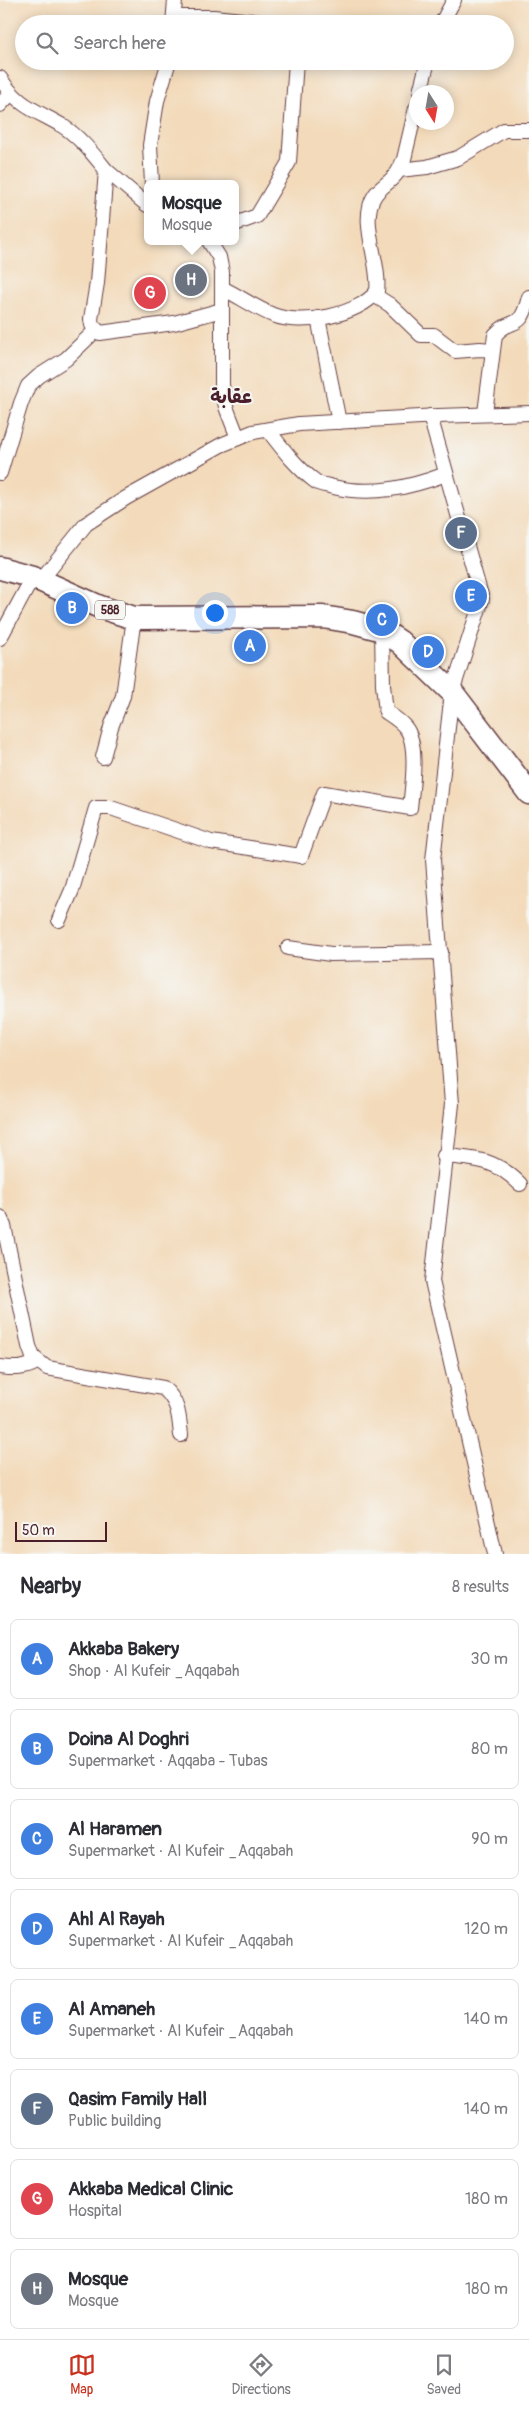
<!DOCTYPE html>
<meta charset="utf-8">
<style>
body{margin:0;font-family:Pangolin,"Playpen Sans Arabic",sans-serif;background:#f7f7f7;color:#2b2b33}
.compass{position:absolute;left:409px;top:85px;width:45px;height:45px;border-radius:50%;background:#fff;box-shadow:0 2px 12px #0003;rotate:169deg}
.scale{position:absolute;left:15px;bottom:12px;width:92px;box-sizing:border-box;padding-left:5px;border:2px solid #4a1f2b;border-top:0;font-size:14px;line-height:18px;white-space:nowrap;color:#4a1f2b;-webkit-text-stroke:4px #f6f6f2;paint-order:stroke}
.you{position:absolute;left:214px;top:612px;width:18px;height:18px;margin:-12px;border:4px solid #fff;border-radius:50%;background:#1a73e8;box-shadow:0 0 0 8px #1a73e833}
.badge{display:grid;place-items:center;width:32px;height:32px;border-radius:50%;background:#c8321e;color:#fff;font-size:16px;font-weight:700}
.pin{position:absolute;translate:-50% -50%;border:2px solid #fff;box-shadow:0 1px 5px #0006}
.popup{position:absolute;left:144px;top:180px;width:95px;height:65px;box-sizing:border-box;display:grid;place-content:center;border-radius:8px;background:#fff;filter:drop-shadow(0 1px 4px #0005);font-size:16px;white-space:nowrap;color:#7c7c81}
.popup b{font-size:19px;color:#2b2b33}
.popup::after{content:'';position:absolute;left:50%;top:100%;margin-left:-10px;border:10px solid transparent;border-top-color:#fff}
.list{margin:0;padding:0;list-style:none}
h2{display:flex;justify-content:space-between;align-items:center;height:65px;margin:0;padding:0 20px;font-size:21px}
h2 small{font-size:16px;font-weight:400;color:#7c7c81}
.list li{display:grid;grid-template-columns:32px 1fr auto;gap:15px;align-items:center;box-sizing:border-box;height:80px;margin:0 10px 10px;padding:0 10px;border:1px solid #e1e1e2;border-radius:8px}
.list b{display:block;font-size:19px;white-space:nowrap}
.list p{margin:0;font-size:16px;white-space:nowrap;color:#7c7c81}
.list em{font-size:16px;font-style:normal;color:#7c7c81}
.icon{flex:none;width:28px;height:28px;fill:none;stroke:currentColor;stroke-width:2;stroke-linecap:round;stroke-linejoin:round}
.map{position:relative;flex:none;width:529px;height:1554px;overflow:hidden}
.search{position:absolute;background:#fff;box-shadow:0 2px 12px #0003;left:15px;right:15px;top:15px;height:55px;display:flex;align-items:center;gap:12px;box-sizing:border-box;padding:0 18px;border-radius:28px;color:#7c7c81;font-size:19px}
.sheet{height:785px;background:#fff}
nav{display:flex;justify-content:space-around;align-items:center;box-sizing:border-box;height:70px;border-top:1px solid #e1e1e2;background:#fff;font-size:14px;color:#7c7c81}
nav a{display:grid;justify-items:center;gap:2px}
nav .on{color:#c8321e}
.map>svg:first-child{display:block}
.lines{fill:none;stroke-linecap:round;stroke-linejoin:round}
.minor-casing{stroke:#633b40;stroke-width:16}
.primary-casing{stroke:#633b40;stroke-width:25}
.minor{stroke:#fff;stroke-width:14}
.primary{stroke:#fff;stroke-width:22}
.labels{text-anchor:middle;stroke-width:4;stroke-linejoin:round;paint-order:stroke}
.shield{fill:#f6f6f2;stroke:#7e6067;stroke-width:1}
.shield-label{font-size:12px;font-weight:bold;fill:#4a1f2b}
.district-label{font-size:19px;font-weight:bold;fill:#4a1f2b;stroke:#f6f6f2}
</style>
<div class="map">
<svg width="529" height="1554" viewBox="0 0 529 1554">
<rect width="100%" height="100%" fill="#f6f6f2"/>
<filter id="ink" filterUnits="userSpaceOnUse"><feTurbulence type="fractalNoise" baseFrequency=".02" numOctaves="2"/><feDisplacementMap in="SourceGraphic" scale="10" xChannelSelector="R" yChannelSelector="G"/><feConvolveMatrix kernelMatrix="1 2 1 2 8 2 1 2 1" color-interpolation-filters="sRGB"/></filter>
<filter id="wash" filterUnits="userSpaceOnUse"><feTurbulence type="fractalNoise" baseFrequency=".0096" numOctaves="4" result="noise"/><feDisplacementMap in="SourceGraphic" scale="20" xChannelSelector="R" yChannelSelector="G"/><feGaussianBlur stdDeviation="1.12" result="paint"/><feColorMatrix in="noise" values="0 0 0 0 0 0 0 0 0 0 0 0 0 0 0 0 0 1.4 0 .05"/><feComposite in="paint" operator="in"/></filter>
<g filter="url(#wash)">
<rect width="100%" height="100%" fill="#f3daba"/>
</g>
<g filter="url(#ink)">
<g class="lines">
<g class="minor-casing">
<g id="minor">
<path d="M174 17H214L279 24"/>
<path d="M173 24 175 0"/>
<path d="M441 24 454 0"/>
<path d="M0 78C18 106 35 110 61 125 79 136 93 154 106 170L97 283 91 319 92 325 100 333 174 323 222 310"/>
<path d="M420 92 428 61"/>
<path d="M0 105 11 93"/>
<path d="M106 170 147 205"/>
<path d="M399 170 404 159 416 108"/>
<path d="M152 184 150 145 157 101 169 61"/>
<path d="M235 224 257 216 289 162 296 61"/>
<path d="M209 241 219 257 222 272V385L226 407 238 438"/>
<path d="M222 288C239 296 255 308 273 315 300 326 359 316 377 291 381 263 358 220 375 195 381 186 393 181 399 170L427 167 458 158 504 130H529"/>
<path d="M374 295 390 305 421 335H434L455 351 480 349 492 350"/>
<path d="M318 318 339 422"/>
<path d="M485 413 495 335C512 315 520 334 529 297"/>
<path d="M430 416 482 599 452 692 433 860 452 1104 432 1281 495 1554"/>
<path d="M268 430C282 448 296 467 315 481 319 485 327 485 333 487 372 496 409 488 446 474"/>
<path d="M0 473 21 403 28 386 39 376 66 359 96 330"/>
<path d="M41 580 86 524 126 498 221 445 253 432 299 424 438 416 529 413"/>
<path d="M0 638 33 577"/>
<path d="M103 757 111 727 123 696 134 618"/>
<path d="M59 920 72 890 96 808H111L211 842 301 856 324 793 410 808C412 788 419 743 405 727 400 721 392 716 386 712L383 685 382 630"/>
<path d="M288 948 331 954 441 952"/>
<path d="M444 1156C478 1159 495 1159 520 1184"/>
<path d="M0 1217 4 1226 29 1346 33 1357 47 1368 163 1388C179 1401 179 1417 181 1435"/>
<path d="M0 1367C15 1369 24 1369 37 1362"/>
</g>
</g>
<g class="primary-casing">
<path id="primary" d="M0 568 33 577 100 607 134 618 323 617 353 622 382 630 400 642 452 692 529 793"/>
</g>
<use href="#minor" class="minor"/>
<use href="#primary" class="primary"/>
</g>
</g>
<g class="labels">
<rect class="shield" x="95" y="600.5" width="30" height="19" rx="4"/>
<g class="shield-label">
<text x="110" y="614">588</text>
</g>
<g class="district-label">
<text x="231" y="403">عقابة</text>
</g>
</g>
</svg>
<svg class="compass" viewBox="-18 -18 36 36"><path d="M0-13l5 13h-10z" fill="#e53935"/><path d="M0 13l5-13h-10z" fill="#7c7c81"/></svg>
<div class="scale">50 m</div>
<div class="you"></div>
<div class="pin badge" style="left:250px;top:646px;background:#3f7fe0">A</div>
<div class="pin badge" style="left:72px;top:608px;background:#3f7fe0">B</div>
<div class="pin badge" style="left:382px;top:620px;background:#3f7fe0">C</div>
<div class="pin badge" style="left:428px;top:652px;background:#3f7fe0">D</div>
<div class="pin badge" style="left:471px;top:596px;background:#3f7fe0">E</div>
<div class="pin badge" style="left:461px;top:533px;background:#5c6f8a">F</div>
<div class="pin badge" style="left:150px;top:293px;background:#e0444e">G</div>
<div class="pin badge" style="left:191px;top:280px;background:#6b7280">H</div>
<div class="popup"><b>Mosque</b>Mosque</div>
<div class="search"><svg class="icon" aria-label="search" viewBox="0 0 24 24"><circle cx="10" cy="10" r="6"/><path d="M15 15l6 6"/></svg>Search here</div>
</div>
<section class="sheet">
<h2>Nearby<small>8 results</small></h2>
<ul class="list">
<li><span class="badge" style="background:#3f7fe0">A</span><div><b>Akkaba Bakery</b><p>Shop · Al Kufeir _Aqqabah</p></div><em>30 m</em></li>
<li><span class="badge" style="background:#3f7fe0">B</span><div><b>Doina Al Doghri</b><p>Supermarket · Aqqaba - Tubas</p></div><em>80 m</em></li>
<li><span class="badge" style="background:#3f7fe0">C</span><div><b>Al Haramen</b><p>Supermarket · Al Kufeir _Aqqabah</p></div><em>90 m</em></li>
<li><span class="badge" style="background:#3f7fe0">D</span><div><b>Ahl Al Rayah</b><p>Supermarket · Al Kufeir _Aqqabah</p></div><em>120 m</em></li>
<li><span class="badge" style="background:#3f7fe0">E</span><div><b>Al Amaneh</b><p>Supermarket · Al Kufeir _Aqqabah</p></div><em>140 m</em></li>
<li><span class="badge" style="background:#5c6f8a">F</span><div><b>Qasim Family Hall</b><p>Public building</p></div><em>140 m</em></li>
<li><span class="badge" style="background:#e0444e">G</span><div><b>Akkaba Medical Clinic</b><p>Hospital</p></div><em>180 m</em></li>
<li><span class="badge" style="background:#6b7280">H</span><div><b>Mosque</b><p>Mosque</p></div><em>180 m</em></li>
</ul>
</section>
<nav>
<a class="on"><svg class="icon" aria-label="map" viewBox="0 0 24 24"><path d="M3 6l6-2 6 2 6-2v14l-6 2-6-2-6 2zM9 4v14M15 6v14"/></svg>Map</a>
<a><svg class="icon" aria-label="directions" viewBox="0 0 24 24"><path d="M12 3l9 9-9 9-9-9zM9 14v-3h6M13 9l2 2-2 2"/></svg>Directions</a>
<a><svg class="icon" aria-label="saved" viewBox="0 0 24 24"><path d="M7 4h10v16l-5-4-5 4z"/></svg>Saved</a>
</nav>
